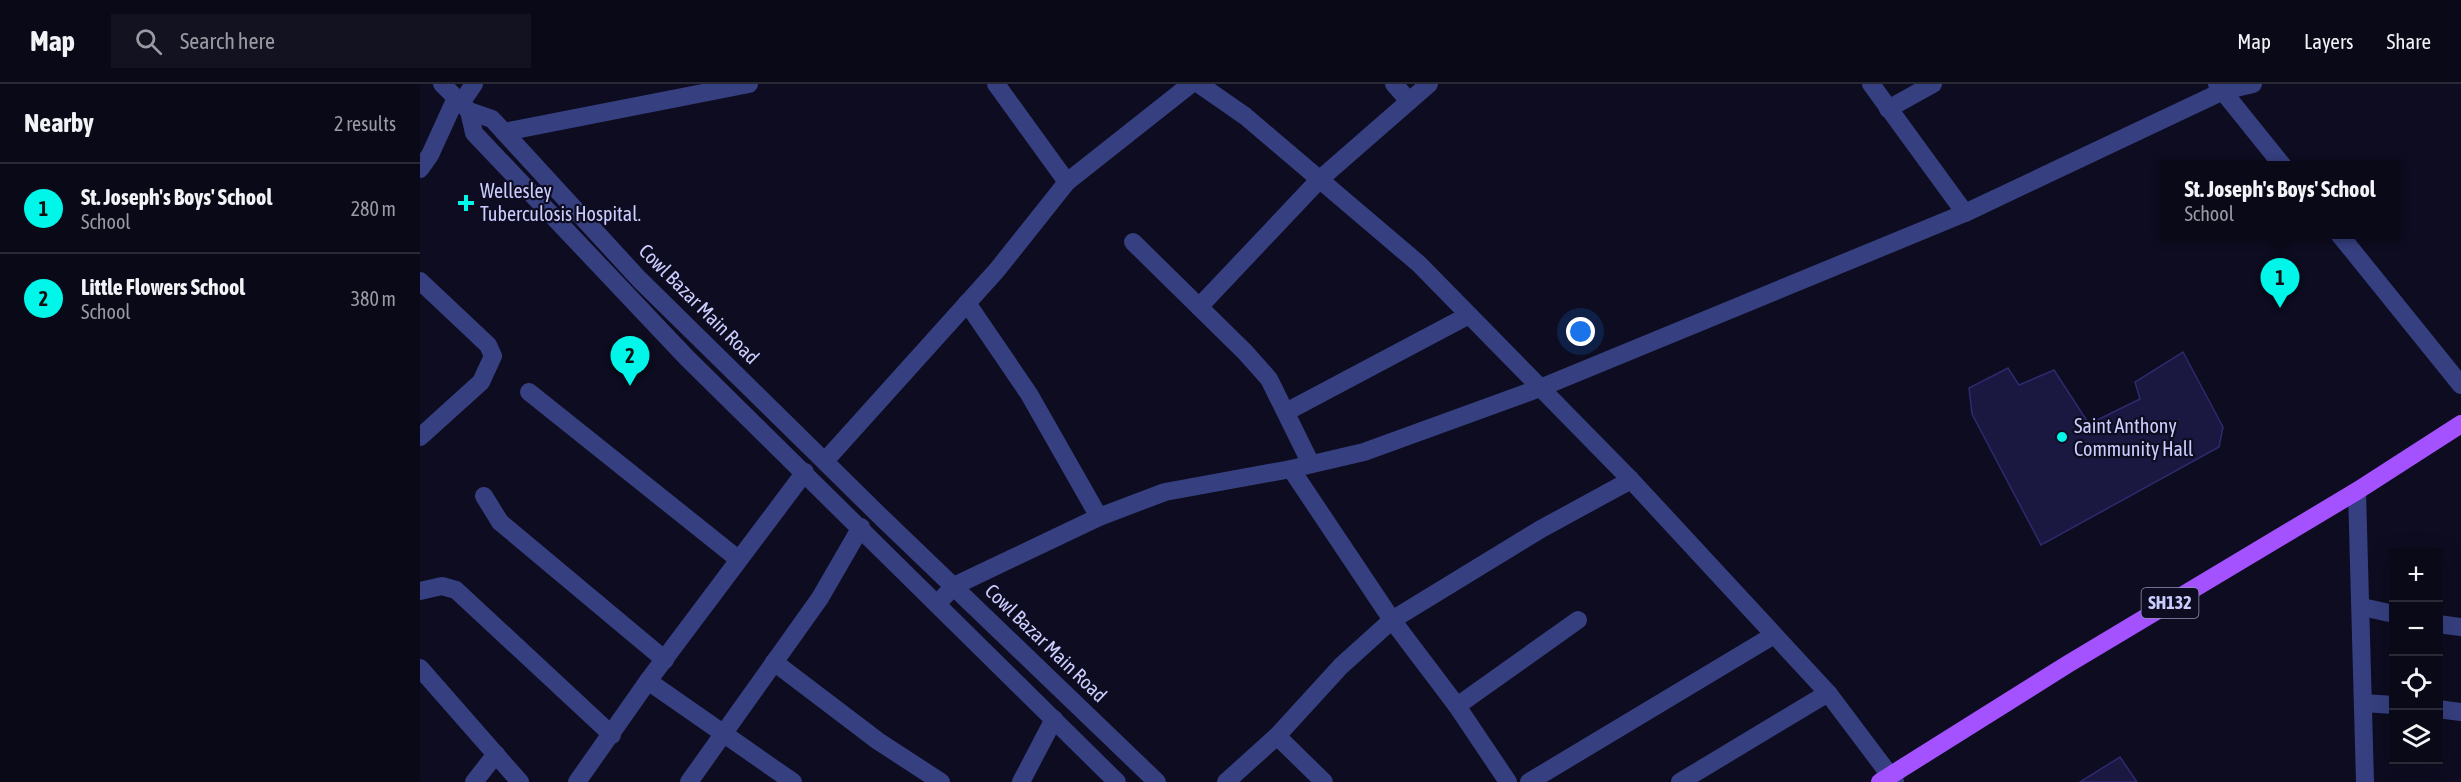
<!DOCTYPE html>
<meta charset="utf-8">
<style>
body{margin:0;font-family:"Asap Condensed",sans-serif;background:#131221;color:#f1f3f6}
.controls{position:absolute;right:18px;bottom:18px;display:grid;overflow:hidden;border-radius:0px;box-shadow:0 6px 24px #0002}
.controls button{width:54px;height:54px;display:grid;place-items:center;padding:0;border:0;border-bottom:2px solid #2a2a37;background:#0a0918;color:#f1f3f6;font:30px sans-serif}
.you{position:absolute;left:1161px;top:248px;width:21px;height:21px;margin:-15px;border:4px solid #fff;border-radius:50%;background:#1a73e8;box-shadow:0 0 0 9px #1a73e833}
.badge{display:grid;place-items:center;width:39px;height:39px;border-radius:50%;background:#00f6e8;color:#111;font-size:20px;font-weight:700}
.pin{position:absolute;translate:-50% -50px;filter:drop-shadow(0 2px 3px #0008)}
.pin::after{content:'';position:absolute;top:32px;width:21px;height:18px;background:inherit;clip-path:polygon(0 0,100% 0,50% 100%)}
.popup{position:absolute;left:1740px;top:77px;width:240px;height:78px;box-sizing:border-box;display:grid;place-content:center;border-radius:0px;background:#0a0918;filter:drop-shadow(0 2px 4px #0005);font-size:20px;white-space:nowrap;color:#999aa2}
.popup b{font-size:22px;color:#f1f3f6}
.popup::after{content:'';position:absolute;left:50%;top:100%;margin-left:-12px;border:12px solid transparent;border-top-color:#0a0918}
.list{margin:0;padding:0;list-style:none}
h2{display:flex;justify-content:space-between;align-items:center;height:78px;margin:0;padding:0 24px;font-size:26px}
h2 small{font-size:20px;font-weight:400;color:#999aa2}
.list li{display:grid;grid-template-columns:39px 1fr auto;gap:18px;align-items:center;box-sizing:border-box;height:90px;padding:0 24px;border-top:2px solid #2a2a37}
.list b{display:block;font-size:22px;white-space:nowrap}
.list p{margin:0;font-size:20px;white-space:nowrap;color:#999aa2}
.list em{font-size:20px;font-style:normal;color:#999aa2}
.icon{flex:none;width:33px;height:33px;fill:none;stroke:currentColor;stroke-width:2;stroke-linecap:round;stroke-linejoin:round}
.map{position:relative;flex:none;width:2041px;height:698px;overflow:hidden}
header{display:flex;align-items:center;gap:36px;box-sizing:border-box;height:84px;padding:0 30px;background:#0a0918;border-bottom:2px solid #2a2a37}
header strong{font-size:28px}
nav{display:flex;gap:33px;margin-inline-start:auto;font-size:21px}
.search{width:420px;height:54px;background:#131221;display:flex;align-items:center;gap:15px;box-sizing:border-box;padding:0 21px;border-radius:0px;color:#999aa2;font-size:22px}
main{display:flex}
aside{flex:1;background:#0a0918}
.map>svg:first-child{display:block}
.building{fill:#1a1841;stroke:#2d2a6d;stroke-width:1.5}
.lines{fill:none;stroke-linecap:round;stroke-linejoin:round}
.minor{stroke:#363f7f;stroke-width:18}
.major{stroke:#a452ff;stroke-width:18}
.poi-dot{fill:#00f6e8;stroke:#0d0c20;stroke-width:2}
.labels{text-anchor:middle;stroke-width:4.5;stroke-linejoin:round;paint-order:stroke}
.shield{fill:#0d0c20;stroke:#9293bc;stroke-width:1.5}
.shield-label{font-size:18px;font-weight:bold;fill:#cbcdff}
.poi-label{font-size:20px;fill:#cbcdff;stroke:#0d0c20;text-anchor:start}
.street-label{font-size:20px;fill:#cbcdff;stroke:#0d0c20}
</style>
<header>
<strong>Map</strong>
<div class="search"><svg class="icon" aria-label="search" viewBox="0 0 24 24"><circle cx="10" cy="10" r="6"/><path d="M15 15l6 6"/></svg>Search here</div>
<nav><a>Map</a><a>Layers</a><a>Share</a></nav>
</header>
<main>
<aside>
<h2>Nearby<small>2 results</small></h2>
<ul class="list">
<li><span class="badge">1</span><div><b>St. Joseph's Boys' School</b><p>School</p></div><em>280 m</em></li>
<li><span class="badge">2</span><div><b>Little Flowers School</b><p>School</p></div><em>380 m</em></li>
</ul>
</aside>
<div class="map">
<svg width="2041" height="698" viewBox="0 0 2041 698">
<rect width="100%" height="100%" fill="#0d0c20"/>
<g class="building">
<path d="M1763 268 1803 343 1799 363 1621 461 1552 330 1549 304 1588 284 1599 301 1634 286 1669 340 1720 315 1715 298Z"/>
<path d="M1700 673 1717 698H1660Z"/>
</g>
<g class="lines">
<g class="minor">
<path d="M22 0 49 27 72 35 219 195 459 431 737 698"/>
<path d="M576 0 647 98"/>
<path d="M779 0 825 32 999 180 1211 396 1408 609 1475 698"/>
<path d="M974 0 989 17"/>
<path d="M1451 0 1545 129"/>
<path d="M1797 0 1863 82"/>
<path d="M41 19 54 0"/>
<path d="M1468 25 1513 0"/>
<path d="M49 27 54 49 267 274 697 698"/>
<path d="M84 48 329 0"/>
<path d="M0 85 10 71 36 14"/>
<path d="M1919 150 2041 301"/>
<path d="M713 158 825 268 849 295 891 380"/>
<path d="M0 197 68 261 73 272 61 298 0 353"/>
<path d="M547 219 609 310 679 433"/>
<path d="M779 223 899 96 1009 0"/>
<path d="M109 308 318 475"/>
<path d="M866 328 1049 231"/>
<path d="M405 377 577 186 647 98 771 0"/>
<path d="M871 385 972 536 1037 622 1088 698"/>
<path d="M1937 407 1945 698"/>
<path d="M64 412 80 438 245 576"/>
<path d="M0 507 22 502 36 506 192 651"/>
<path d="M518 519 534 502 679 433 745 408 871 385 944 368 1120 304 1545 129 1803 7 1833 0"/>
<path d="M1942 523 1974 530"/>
<path d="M2018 540 2041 543"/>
<path d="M354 578 458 657 521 698"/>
<path d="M0 584 100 698"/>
<path d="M228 597 373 698"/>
<path d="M1943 619 1974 621"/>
<path d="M1037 622 1158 536"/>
<path d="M2018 625 2041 628"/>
<path d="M857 652 904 698"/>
<path d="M54 698 76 670"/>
<path d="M157 698 228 597 385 388"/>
<path d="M269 698 400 514 441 443"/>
<path d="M601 698 634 635"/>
<path d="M806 698 857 652 921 582 972 536 1121 445 1211 396"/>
<path d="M1109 698 1354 551"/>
<path d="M1260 698 1408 609"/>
</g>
<path class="major" d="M1460 698 1648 580 1937 407 2041 340"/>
</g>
<g class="poi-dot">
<path d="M43 110h6v6h6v6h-6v6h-6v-6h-6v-6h6z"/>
<circle cx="1642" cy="353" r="6"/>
</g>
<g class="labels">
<rect class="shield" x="1721.5" y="504" width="57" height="30" rx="4.5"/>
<g class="shield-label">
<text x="1750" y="525">SH132</text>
</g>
<g class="poi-label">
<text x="60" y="114">Wellesley<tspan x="60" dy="23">Tuberculosis Hospital.</tspan></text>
<text x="1654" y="349">Saint Anthony<tspan x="1654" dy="23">Community Hall</tspan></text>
</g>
<g class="street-label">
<text transform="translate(279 220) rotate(45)" y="7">Cowl Bazar Main Road</text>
<text transform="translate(626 559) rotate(44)" y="7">Cowl Bazar Main Road</text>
</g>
</g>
</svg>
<div class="controls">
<button>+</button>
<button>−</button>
<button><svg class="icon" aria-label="locate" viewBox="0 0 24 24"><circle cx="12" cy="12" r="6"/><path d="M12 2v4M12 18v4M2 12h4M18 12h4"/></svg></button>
<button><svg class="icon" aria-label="layers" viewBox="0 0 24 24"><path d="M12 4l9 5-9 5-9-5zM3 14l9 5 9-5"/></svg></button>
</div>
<div class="you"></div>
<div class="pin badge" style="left:1860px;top:224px">1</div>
<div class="popup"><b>St. Joseph's Boys' School</b>School</div>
<div class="pin badge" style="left:210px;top:302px">2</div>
</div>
</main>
